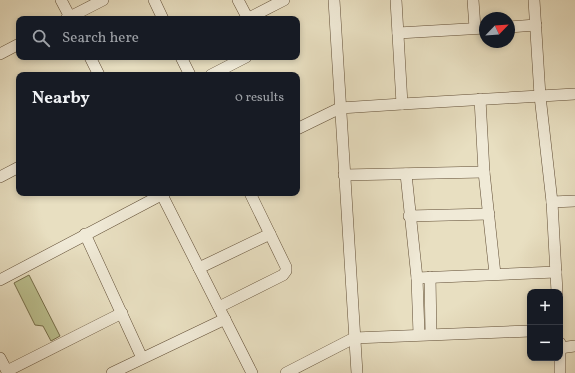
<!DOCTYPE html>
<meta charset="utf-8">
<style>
body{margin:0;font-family:Vollkorn,serif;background:#20242c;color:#f1f3f6}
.controls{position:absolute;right:12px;bottom:12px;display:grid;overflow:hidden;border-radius:8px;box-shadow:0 2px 6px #0003}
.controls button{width:36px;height:36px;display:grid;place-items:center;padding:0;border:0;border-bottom:1px solid #363941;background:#171b24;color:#f1f3f6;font:20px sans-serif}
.compass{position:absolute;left:479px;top:12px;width:36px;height:36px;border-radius:50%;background:#171b24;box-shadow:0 2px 6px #0003;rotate:65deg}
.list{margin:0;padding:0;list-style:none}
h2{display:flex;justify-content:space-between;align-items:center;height:52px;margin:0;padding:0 16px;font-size:17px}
h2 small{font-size:13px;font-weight:400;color:#9ea1a6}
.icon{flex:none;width:22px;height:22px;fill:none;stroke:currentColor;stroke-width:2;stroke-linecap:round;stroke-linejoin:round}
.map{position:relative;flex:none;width:575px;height:373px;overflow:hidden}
.search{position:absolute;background:#171b24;box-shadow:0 2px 6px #0003;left:16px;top:16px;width:284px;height:44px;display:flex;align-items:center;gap:10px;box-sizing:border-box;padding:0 14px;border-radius:8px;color:#9ea1a6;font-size:15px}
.panel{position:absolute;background:#171b24;box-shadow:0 2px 6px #0003;left:16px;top:72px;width:284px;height:124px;border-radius:8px}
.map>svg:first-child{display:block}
.green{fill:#bbc08f;stroke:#766e4a}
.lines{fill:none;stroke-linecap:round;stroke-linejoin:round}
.minor-casing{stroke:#604d35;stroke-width:12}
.minor{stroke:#f0ead7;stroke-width:11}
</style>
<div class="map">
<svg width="575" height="373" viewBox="0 0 575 373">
<rect width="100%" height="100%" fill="#e8dfc1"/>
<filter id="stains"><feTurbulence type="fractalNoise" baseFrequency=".005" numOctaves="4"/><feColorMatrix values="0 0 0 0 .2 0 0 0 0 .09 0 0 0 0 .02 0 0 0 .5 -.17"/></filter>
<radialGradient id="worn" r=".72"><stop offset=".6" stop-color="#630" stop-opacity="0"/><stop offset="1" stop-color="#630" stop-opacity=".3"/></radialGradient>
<path class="green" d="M29 275 60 336 51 341 43 326 35 325 14 283Z"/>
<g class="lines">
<g class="minor-casing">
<g id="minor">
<path d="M61 0 71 19"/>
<path d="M154 0 163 19"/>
<path d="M238 0 248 19"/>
<path d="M334 0 357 373"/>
<path d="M396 0 402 104"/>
<path d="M473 0 475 28"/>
<path d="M534 0 540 96 552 202 557 292"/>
<path d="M66 19 103 0"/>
<path d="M247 19 284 0"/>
<path d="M509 27 536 25"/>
<path d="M398 33 485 28"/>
<path d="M0 54 19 44"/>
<path d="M90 57 99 75"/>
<path d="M181 57 190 75"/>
<path d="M211 75 246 57"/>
<path d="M480 99 484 172 495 274"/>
<path d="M297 129 340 108 402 104 575 94"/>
<path d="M406 174 417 278 419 334"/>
<path d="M344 175 484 172"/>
<path d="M0 177 19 167"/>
<path d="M161 193 252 373"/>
<path d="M552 202 575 201"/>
<path d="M409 216 489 214"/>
<path d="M85 234 142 358"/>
<path d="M199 268 270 234"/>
<path d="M430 277 431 334"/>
<path d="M417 278 556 272"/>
<path d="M0 280 165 193"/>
<path d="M219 307 283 275 286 271V267L250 193"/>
<path d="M560 348 575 346"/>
<path d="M0 358 8 373"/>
<path d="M7 371 122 313"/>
<path d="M112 373 225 319"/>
<path d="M286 373 354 338 530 331"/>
<path d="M560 373V343"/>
</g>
</g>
<use href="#minor" class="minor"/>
</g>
<rect width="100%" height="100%" filter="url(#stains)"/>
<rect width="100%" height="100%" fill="url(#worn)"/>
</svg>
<div class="controls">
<button>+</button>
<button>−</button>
</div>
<svg class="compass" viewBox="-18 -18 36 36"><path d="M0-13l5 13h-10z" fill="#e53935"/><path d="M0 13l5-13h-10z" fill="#9ea1a6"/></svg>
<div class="search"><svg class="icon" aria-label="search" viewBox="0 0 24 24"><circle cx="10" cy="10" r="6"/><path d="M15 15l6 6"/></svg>Search here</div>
<section class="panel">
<h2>Nearby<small>0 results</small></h2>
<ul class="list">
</ul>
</section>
</div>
